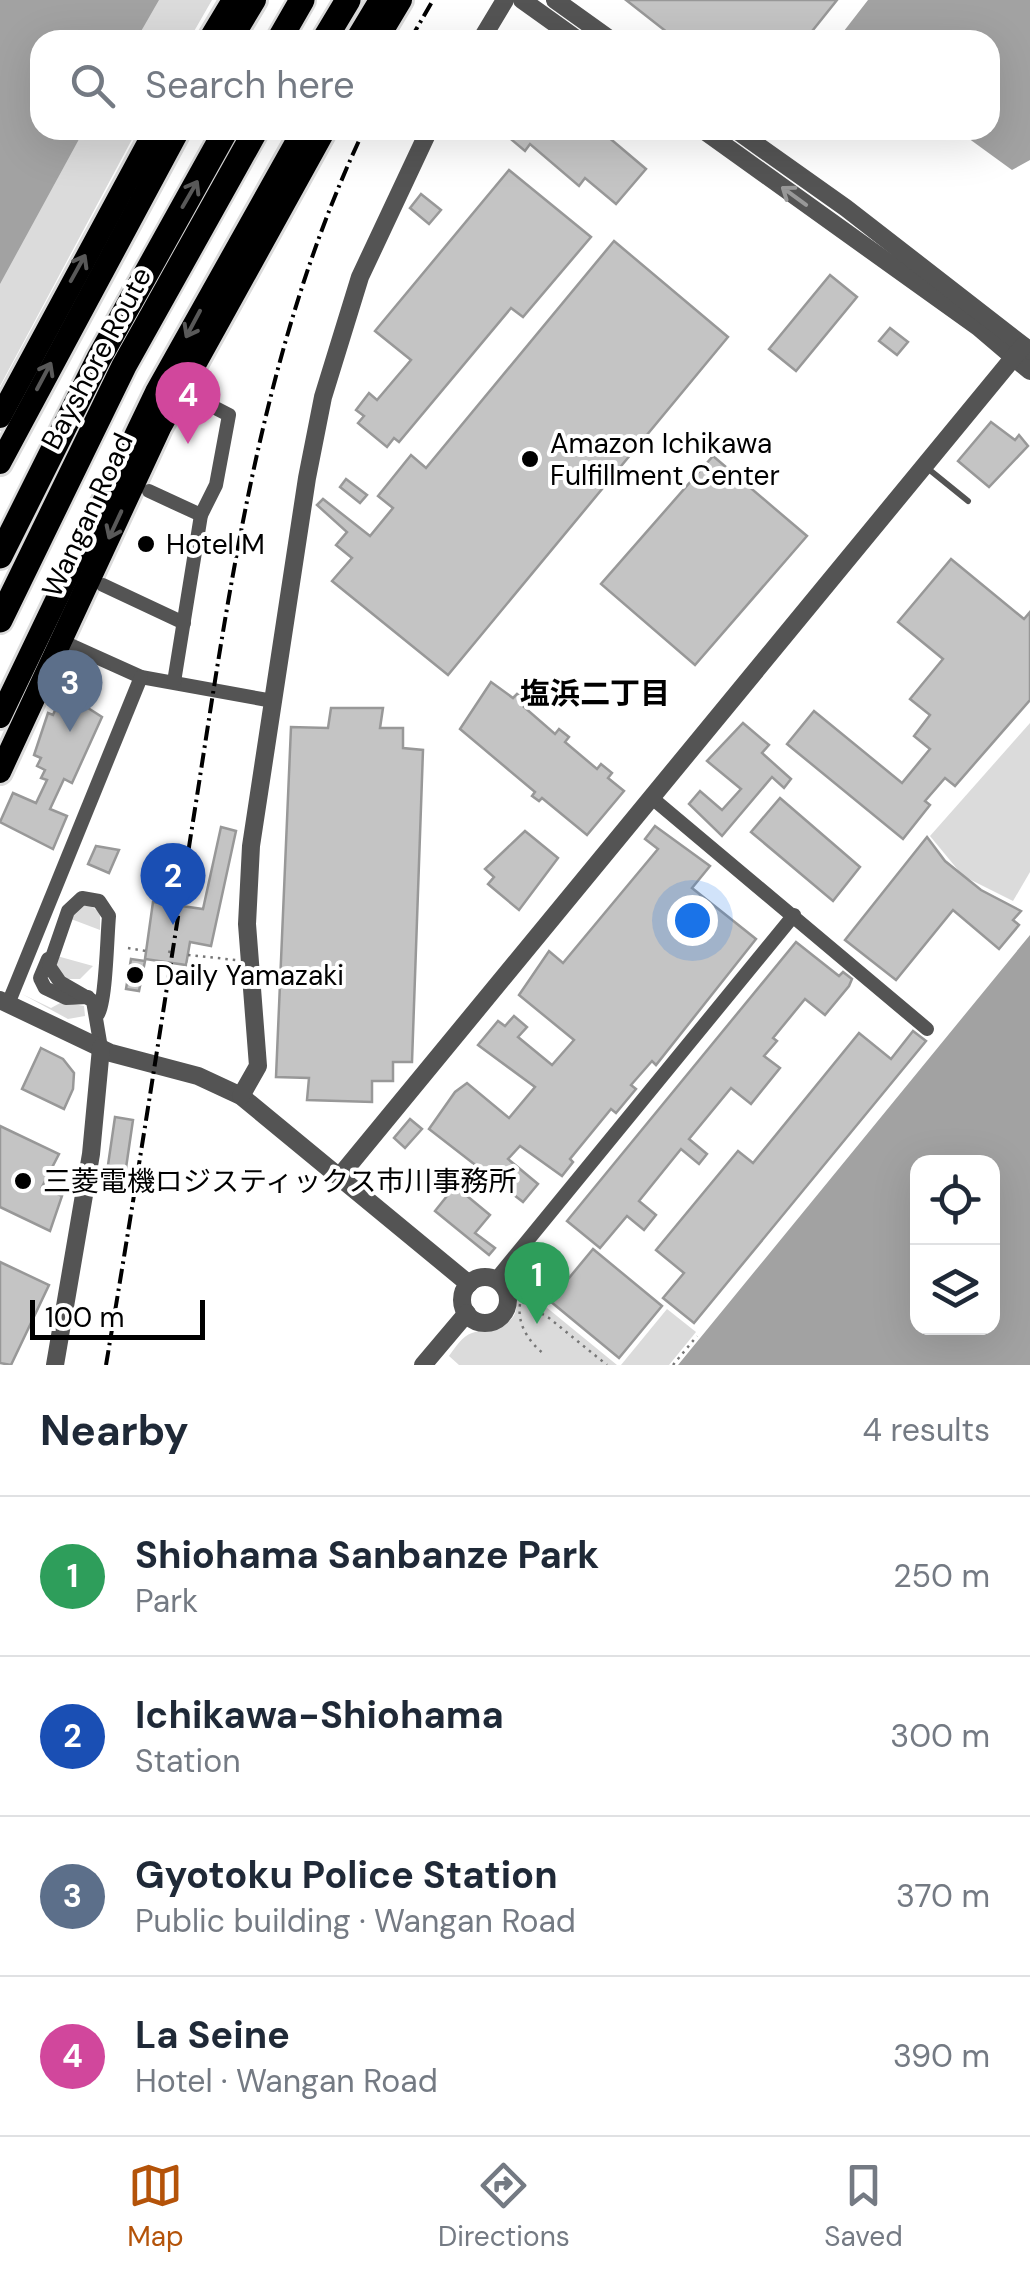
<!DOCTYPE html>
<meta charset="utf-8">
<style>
body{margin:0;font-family:"DM Sans","Noto Sans JP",sans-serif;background:#f2f2f3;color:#1f2937}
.controls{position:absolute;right:30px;bottom:30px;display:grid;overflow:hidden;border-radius:20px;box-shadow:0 10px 40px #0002}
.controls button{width:90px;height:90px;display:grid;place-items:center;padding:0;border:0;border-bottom:2px solid #e0e1e3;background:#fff;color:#1f2937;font:50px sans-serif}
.scale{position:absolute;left:30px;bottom:25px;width:175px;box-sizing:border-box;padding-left:10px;border:5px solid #000;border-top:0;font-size:28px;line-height:35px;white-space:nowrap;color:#000;-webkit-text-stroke:8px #fff;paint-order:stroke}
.you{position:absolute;left:692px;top:920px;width:35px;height:35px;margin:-25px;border:8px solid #fff;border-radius:50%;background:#1a73e8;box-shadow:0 0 0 15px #1a73e833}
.badge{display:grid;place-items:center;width:65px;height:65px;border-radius:50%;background:#b45309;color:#fff;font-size:32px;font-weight:700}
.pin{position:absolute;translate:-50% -82px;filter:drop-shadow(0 2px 5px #0008)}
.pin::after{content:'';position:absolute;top:52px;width:35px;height:30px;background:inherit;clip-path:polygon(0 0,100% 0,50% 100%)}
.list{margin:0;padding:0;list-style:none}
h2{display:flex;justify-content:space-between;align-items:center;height:130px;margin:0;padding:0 40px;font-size:42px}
h2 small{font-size:32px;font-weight:400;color:#747a83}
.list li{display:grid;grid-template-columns:65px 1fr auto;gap:30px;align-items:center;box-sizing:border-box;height:160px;padding:0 40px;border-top:2px solid #e0e1e3}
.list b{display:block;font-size:38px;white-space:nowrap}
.list p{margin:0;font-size:32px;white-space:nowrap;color:#747a83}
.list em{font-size:32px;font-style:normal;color:#747a83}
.icon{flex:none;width:55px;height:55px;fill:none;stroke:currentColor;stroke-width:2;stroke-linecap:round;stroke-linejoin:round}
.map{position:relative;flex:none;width:1030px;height:1365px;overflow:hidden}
.search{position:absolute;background:#fff;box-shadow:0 10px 40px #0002;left:30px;right:30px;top:30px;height:110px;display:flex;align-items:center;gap:25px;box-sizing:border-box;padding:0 35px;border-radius:30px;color:#747a83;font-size:38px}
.sheet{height:770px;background:#fff}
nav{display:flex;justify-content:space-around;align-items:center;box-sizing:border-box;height:140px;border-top:2px solid #e0e1e3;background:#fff;font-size:28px;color:#747a83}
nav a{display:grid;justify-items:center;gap:5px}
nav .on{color:#b45309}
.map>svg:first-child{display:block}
.green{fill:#dbdbdb}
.water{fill:#a2a2a2;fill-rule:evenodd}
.building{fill:#c4c4c4;stroke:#989898;stroke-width:2.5}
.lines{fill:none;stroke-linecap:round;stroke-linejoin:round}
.trunk-casing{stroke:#dbdbdb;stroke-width:28}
.motorway-casing{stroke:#dbdbdb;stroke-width:30}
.path{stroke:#767676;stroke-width:2.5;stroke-dasharray:2.5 5;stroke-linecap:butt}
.service{stroke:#545454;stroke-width:6}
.minor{stroke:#545454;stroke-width:14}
.tertiary{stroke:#545454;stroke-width:18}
.trunk{stroke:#000;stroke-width:22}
.motorway{stroke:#000;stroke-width:25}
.rail{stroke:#000;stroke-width:4;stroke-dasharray:15 5 2.5 5;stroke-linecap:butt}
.oneway{stroke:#595959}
.oneway2{stroke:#989898}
.poi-dot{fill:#000;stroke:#fff;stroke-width:4}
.labels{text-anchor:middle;stroke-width:8;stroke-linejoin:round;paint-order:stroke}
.street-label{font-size:28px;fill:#000;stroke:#fff}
.poi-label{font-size:28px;fill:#000;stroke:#fff;text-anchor:start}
.neighbourhood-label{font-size:30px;font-weight:bold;fill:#000;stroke:#fff}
</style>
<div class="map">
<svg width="1030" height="1365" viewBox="0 0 1030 1365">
<rect width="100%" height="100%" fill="#fff"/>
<g class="green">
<path d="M0 0H212L189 40H40V130H137L0 386Z"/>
<path d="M1030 723V872L1013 901 963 876 930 836Z"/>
<path d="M87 904 100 912V930L71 919 79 906Z"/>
<path d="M57 956 93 966 80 979H65L56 968Z"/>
<path d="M22 994 51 1008 62 1002 84 1006 85 1016 68 1019Z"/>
<path d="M513 1280 617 1365H459L449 1356C455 1348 462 1336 472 1333 507 1322 525 1327 513 1280Z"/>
<path d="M667 1309 696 1332 669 1365H621Z"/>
</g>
<g class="water">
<path d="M0 0H159L136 40H40V130H84L0 284Z"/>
<path d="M868 0H1030V160L1012 170 957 130H990V40H837Z"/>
<path d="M1030 935V1365H678ZM992 1162V1328H918V1162Z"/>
</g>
<g class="building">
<path d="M626 0H837L805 40H677Z"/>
<path d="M500 130H600L646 169 616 204 585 178 579 186 530 144 525 151Z"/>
<path d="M509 170 591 237 523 317 511 308 399 442 394 438 387 447 358 423 364 416 356 410 369 393 377 400 411 360 375 331Z"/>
<path d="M421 194 441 210 429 224 410 208Z"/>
<path d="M614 241 728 337 448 675 332 581 352 558 336 545 347 532 317 505 323 499 370 536 393 508 378 496 411 455 426 468Z"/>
<path d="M830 275 857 297 796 371 769 349Z"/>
<path d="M890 328 908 342 897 355 879 341Z"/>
<path d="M991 422 1015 440 1019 435 1028 446 989 487 958 461Z"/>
<path d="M713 456 807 536 695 665 601 584Z"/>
<path d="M346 479 367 495 360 503 340 487Z"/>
<path d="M951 559 1024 619 1030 612V700L955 786 945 778 925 801 930 805 903 839 787 744 814 711 902 783 930 749 914 736 930 715 910 699 943 659 898 622Z"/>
<path d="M71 664 82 670 71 695 59 689Z"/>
<path d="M491 682 513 698 517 694 527 702 524 707 555 734 559 729 569 737 565 742 597 769 601 764 612 773 608 778 624 791 587 835 542 798 539 801 532 796 535 792 460 729Z"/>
<path d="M63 692 102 717 72 783 64 779 50 809 67 816 53 849 0 822 13 793 36 803 47 780 41 778 45 770 37 766 41 758 34 755 48 713 53 715Z"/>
<path d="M331 708H383L380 728H403V748L423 750 412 1062H393V1081H372V1102L307 1100 309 1078 276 1077 291 727 328 728Z"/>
<path d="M743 723 769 745 762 753 791 779 784 788 772 777 722 836 689 804 700 791 722 810 741 789 707 761Z"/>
<path d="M780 798 860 867 833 901 751 832Z"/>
<path d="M655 826 710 866 692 888 756 939 656 1065 652 1061 631 1085 636 1089 616 1113 611 1109 570 1159 573 1162 562 1176 520 1146 508 1159 538 1184 523 1202 429 1129 455 1092 467 1083 509 1118 535 1087 478 1045 498 1021 505 1026 514 1016 527 1027 518 1037 552 1065 574 1040 519 995 549 951 563 963 658 849 645 839Z"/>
<path d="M221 827 236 831 211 946 190 942 186 965 145 959 153 902 203 909Z"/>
<path d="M525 831 558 858 519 910 488 884 494 877 485 869Z"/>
<path d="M927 837 945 861 981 890 1021 911 1013 920 1019 925 999 949 953 910 896 980 845 940Z"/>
<path d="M96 846 119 850 109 873 88 864Z"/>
<path d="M796 942 839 976 843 972 852 979 849 986 825 1015 805 999 773 1038 777 1041 764 1056 780 1068 751 1104 731 1088 689 1139 707 1154 699 1164 681 1149 639 1201 656 1215 644 1230 627 1216 600 1248 567 1221Z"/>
<path d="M131 959 145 961 139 991 126 989Z"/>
<path d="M913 1031 926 1041 694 1323 663 1298 684 1273 656 1250 738 1151 753 1163 859 1033 891 1059Z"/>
<path d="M41 1048 63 1059 74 1073 73 1089 64 1109 22 1089Z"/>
<path d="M115 1117 133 1120 126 1168 108 1165Z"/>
<path d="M410 1119 422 1129 405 1148 394 1138Z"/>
<path d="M0 1126 59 1154 42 1187 62 1196 50 1231 0 1207Z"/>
<path d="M455 1186 490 1215 475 1233 495 1248 489 1255 435 1211Z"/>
<path d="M593 1249 662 1306 619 1358 550 1301Z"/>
<path d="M0 1262 49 1285 11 1365 0 1363Z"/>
</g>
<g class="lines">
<g class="trunk-casing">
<g id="trunk">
<path d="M209 40 233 0"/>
<path d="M231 40 255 0"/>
<path d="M356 40 380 0"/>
<path d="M377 40 401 0"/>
<path d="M0 417 155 130"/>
<path d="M0 463 179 130"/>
<path d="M0 717 156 392 303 130"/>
<path d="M0 772 160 428 325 130"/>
</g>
</g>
<g class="motorway-casing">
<g id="motorway">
<path d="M279 40 302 0"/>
<path d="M324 40 348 0"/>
<path d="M0 556 99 358 226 130"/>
<path d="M0 620 124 366 256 130"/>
</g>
</g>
<g class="path">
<path d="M128 948 146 951"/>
<path d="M169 953 170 950"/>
<path d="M188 955 236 960"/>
<path d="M516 1298 549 1318 607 1365"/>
<path d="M520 1304C517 1325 529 1342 545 1355"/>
<path d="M673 1365 697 1336"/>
</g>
<path class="service" d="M926 467 968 501"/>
<g class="minor">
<path d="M149 491 201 515"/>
<path d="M103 585 184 623"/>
<path d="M61 641 141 677 273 701"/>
<path d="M174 682 201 515 216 485 229 415 196 398"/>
<path d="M652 798 927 1029"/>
<path d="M48 959 40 978 45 988 66 998 88 997"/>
<path d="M8 1004 141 677"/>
<path d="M98 1014C106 1002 107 937 109 916L99 901 82 898 68 911 49 966 60 982 93 1001 101 1048"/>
<path d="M496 1279 794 915"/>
</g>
<g class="tertiary">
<path d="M522 0 578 40"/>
<path d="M555 0 611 40"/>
<path d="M481 40 505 0"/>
<path d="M703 130 978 327 1030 371"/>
<path d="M736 130 846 208 1030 351"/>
<path d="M0 1000 111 1053 198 1076 241 1096 469 1284"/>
<path d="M241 1096 258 1066 247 924 251 846 307 478 323 397 360 277 429 130"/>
<path d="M340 1176 1023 346"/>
<circle cx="485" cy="1300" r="23"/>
<path d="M55 1365 91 1154 101 1048"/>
<path d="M423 1365 467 1313"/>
</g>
<use href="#trunk" class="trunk"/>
<use href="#motorway" class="motorway"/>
<g class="rail">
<path d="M410 40 433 0"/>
<path d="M106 1365C138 1176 167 986 197 796 232 571 265 338 364 130"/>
</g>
</g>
<defs><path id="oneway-shaft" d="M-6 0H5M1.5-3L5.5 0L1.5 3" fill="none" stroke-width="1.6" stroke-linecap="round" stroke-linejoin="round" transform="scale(2.5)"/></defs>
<g class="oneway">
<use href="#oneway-shaft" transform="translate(190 194) rotate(-60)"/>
<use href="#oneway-shaft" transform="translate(78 268) rotate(-61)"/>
<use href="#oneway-shaft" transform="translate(193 324) rotate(118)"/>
<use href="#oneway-shaft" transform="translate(44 376) rotate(-62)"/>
<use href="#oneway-shaft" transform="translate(115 525) rotate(115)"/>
</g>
<use class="oneway2" href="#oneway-shaft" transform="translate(794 196) rotate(-144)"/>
<g class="poi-dot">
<circle cx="530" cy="459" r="10"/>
<circle cx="146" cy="544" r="10"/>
<circle cx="135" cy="975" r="10"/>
<circle cx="23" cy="1181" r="10"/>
</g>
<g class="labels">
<g class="street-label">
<text transform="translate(96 358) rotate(-62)" y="10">Bayshore Route</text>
<text transform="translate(87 515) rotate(-65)" y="10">Wangan Road</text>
</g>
<g class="poi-label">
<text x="550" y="453">Amazon Ichikawa<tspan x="550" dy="32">Fulfillment Center</tspan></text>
<text x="166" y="554">Hotel M</text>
<text x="155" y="985">Daily Yamazaki</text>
<text x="43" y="1191">三菱電機ロジスティックス市川事務所</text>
</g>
<g class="neighbourhood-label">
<text x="595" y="704">塩浜二丁目</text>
</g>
</g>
</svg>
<div class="controls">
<button><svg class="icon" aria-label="locate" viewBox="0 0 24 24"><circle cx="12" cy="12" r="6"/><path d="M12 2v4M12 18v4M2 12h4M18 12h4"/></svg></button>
<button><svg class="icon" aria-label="layers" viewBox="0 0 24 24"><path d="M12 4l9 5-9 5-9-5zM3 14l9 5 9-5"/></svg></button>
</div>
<div class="scale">100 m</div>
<div class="you"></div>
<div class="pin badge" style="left:537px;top:1324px;background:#2e9e5b">1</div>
<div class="pin badge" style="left:173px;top:925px;background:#1a4fb4">2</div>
<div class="pin badge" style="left:70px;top:732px;background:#5c6f8a">3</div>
<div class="pin badge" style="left:188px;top:444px;background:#d1479c">4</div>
<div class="search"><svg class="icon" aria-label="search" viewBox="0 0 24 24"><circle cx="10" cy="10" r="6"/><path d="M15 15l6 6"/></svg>Search here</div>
</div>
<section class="sheet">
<h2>Nearby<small>4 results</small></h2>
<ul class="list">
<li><span class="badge" style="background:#2e9e5b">1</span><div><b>Shiohama Sanbanze Park</b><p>Park</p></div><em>250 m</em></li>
<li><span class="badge" style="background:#1a4fb4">2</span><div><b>Ichikawa-Shiohama</b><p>Station</p></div><em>300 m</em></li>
<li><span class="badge" style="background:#5c6f8a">3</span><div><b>Gyotoku Police Station</b><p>Public building · Wangan Road</p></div><em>370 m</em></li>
<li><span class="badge" style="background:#d1479c">4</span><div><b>La Seine</b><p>Hotel · Wangan Road</p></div><em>390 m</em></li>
</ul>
</section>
<nav>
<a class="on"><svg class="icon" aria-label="map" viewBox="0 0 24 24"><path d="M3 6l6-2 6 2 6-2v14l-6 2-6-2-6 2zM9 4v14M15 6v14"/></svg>Map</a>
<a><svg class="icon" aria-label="directions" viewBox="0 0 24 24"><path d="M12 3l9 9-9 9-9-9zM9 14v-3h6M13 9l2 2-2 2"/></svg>Directions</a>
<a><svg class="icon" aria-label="saved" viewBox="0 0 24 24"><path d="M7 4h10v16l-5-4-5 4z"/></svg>Saved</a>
</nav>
